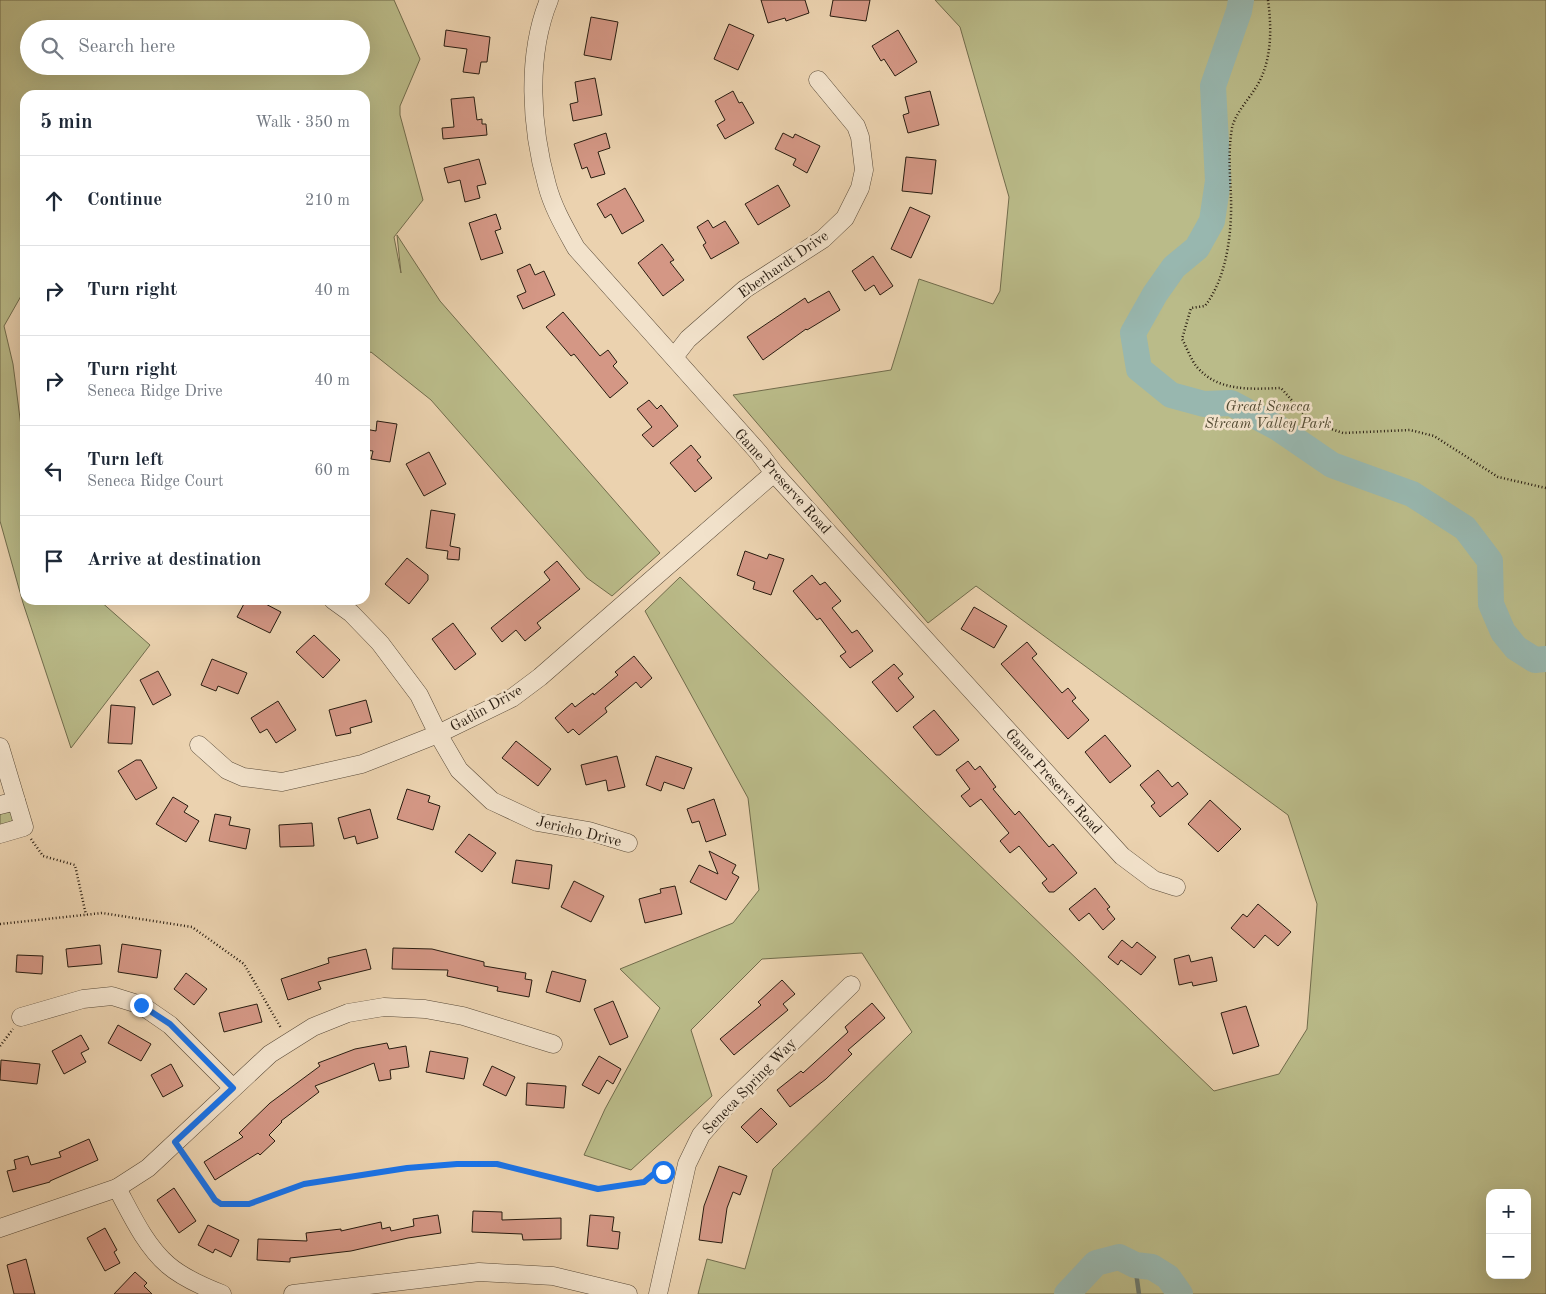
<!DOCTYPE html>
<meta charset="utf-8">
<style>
body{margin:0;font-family:"Old Standard TT",serif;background:#f2f2f3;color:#1f2937}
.controls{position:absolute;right:15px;bottom:15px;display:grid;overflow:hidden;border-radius:10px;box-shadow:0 5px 20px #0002}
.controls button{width:45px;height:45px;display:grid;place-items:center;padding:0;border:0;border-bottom:1px solid #e0e1e3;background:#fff;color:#1f2937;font:25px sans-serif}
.stop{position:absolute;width:15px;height:15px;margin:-11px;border:4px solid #1a73e8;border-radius:50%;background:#fff}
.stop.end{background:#1a73e8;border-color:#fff;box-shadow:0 1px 5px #0008}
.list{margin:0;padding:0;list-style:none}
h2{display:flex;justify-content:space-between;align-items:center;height:65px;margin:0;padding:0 20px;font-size:21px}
h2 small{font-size:16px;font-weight:400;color:#747a83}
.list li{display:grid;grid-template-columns:32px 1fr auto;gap:15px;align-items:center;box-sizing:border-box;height:90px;padding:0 20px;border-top:1px solid #e0e1e3}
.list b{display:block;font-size:19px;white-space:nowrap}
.list p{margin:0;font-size:16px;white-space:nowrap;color:#747a83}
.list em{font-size:16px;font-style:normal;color:#747a83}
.icon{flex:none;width:28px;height:28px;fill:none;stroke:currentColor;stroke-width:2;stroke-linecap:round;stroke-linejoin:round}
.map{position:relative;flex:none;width:1546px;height:1294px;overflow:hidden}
.search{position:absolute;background:#fff;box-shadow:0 5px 20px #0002;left:20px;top:20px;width:350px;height:55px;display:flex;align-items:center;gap:12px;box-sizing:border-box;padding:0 18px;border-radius:28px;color:#747a83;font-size:19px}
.panel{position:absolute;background:#fff;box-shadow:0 5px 20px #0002;left:20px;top:90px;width:350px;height:515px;border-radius:15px}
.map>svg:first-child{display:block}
.green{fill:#babb89;stroke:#716c4c;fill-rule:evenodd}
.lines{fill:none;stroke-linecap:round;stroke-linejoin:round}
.stream{stroke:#6b796f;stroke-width:4.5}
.river{stroke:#98b7af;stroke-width:26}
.building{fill:#d49785;stroke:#281c10}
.minor-casing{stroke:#594a38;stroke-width:19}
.path{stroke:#281c10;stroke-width:2.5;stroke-dasharray:1 2.5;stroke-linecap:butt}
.minor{stroke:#f2e2cb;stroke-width:18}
.route{stroke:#1a73e8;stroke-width:6}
.labels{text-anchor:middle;stroke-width:5;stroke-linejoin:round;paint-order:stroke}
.street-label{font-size:15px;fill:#281c10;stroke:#f2e2cb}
.park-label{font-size:15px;font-style:italic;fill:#544c34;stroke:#f2e2cb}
</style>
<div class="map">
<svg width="1546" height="1294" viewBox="0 0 1546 1294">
<rect width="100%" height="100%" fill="#ebd2af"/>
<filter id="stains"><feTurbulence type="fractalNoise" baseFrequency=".004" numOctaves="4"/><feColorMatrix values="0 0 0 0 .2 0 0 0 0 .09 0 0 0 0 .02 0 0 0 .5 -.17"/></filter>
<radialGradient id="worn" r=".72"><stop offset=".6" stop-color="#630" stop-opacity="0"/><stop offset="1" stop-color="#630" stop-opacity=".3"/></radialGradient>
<g class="green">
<path d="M0 0H394L420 59 400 106V115L423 200 394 237 401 273 397 235 440 301 660 553 612 596 587 578 431 400 371 352 365 355V95H25V289L4 326 13 364 22 434 25 443V600H99L150 645 71 748 23 603 0 521ZM29 29H361V66H29Z"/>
<path d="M935 0H1546V1294H698L707 1259 745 1269 773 1169 912 1032 862 953 762 959 691 1030 712 1096 631 1170 584 1155 605 1109 660 1008 620 969 733 923 759 890 748 798 645 611 680 577 1214 1091 1279 1074 1307 1029 1317 904 1288 815 976 586 928 623 733 395 891 370 919 279 993 304 1000 291 1009 197 960 27ZM1490 1193H1527V1275H1490Z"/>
<path d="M9 812H11L13 819 12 821 0 826V813Z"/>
</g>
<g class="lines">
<path class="stream" d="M1135 1265 1139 1294"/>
<g class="river">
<path d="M1241 0 1239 11 1213 86 1218 181 1212 221 1197 248 1174 267 1155 294 1133 333 1139 369 1171 395 1204 404 1231 403 1278 428 1332 465 1412 494 1465 528 1490 561 1491 604 1503 632 1516 648 1535 660 1546 659"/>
<path d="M1067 1294 1096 1263 1119 1257 1135 1265 1152 1267 1168 1277 1180 1294"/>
</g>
</g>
<g class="building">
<path d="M761 0H805L809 13 786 21 785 18 768 23Z"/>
<path d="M833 0H870L866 21 830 16Z"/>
<path d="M591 17 618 22 611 60 584 55Z"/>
<path d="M729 24 754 35 738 70 714 59Z"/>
<path d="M446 30 490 37 487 62H481L479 74 463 72 467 49 444 46Z"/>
<path d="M898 30 917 62 895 76 884 59 881 61 872 46Z"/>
<path d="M595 78 602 115 573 121 570 104 578 102 575 82Z"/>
<path d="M733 91 739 103 742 102 754 123 725 139 717 125 725 120 715 101Z"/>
<path d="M930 91 939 125 908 133 903 115 909 113 905 97Z"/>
<path d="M474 97 477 120 482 119V124H486L487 135 443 139 442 128 454 127 451 99Z"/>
<path d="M606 133 610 148 598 152 605 174 591 178 587 167 582 169 574 144Z"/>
<path d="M783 133 793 138 795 134 820 146 807 173 793 165 796 159 775 149Z"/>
<path d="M906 157 936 160 932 194 902 191Z"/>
<path d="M479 159 486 184 477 186 480 198 465 202 460 180 448 183 444 168Z"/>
<path d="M778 185 790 206 758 225 745 204Z"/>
<path d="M625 188 644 221 622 234 611 214 605 218 597 204Z"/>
<path d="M910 207 930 216 911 258 891 249Z"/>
<path d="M496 214 501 229 495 231 503 253 481 260 469 223Z"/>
<path d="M708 220 713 228 725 221 739 243 711 259 703 245 706 243 697 227Z"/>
<path d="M662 244 674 260 670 262 684 280 663 296 638 263Z"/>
<path d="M873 256 893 286 880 295 874 285 865 291 852 271Z"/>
<path d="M530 264 535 275 544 271 555 295 523 309 517 296 526 292 517 270Z"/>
<path d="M829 291 840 310 807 330 806 329 763 360 747 337 805 298 808 303Z"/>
<path d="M563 312 600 356 608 350 617 362 613 366 628 383 610 398 574 354 571 356 546 327Z"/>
<path d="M649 400 657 409 661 405 678 426 653 447 642 435 652 427 637 409Z"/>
<path d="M377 421 397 424 390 462 371 459 373 451 365 450V429L376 431Z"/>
<path d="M691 445 701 457 697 460 712 478 695 492 670 463Z"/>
<path d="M429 452 446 484 424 496 406 464Z"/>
<path d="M431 510 455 514 450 546 460 548 459 560 447 559 448 551 426 548Z"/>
<path d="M745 551 767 559 769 554 784 559 771 595 753 589 755 582 737 575Z"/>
<path d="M407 558 428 575V580L409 604 385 584Z"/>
<path d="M557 561 580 589 537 623 541 628 525 641 516 630 502 642 491 628 550 580 544 572Z"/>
<path d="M812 575 820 585 825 582 841 601 832 608 852 633 857 630 873 651 850 668 840 656 846 652 820 618 817 620 793 591Z"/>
<path d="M246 600H258L281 612 270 633 237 617Z"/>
<path d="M974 607 1007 626 994 648 961 629Z"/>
<path d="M453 623 476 654 455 670 432 639Z"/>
<path d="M314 635 340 660 323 678 296 652Z"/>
<path d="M1027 642 1037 654 1032 658 1062 693 1068 688 1076 698 1072 701 1089 720 1068 739 1001 664Z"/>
<path d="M634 656 652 678 641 688 636 682 605 708 607 712 579 735 573 729 568 733 555 718 572 703 575 707 593 693 594 695 618 675 615 672Z"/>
<path d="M212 659 247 673 238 694 218 686 216 691 201 685Z"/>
<path d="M894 664 903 674 898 678 914 697 897 712 872 682Z"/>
<path d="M158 671 171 695 153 705 140 680Z"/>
<path d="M366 700 372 722 350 728 351 733 336 736 329 710Z"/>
<path d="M278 701 296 730 276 743 267 729 260 733 251 718Z"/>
<path d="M111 705 135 707 132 744 108 743Z"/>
<path d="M934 710 959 740 940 755H936L913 727Z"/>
<path d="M1105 735 1131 766 1110 783 1085 752Z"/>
<path d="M516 741 551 769 538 786 502 758Z"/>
<path d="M617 756 625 787 608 791 606 780 586 785 581 765Z"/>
<path d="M656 756 692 768 684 789 664 782 661 791 646 785Z"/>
<path d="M136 760H141L157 788 136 800 118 771Z"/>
<path d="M968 761 975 770 980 766 996 787 993 789 1015 815 1019 811 1049 847 1053 844 1077 873 1054 892H1049L1042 883 1047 879 1019 846 1010 853 1000 841 1009 833 981 799 970 807 961 796 970 789 956 770Z"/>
<path d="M1158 770 1172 787 1178 782 1188 794 1160 817 1151 806 1155 803 1140 785Z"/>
<path d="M407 789 430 796 428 802 440 806 433 830 397 819Z"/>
<path d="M173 797 188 806 184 812 199 821 186 842 156 824Z"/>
<path d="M714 799 726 835 706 842 699 821 692 823 687 809Z"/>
<path d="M1210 800 1241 829 1218 852 1188 824Z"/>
<path d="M370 809 378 838 357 844 355 836 344 839 338 818Z"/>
<path d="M215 814 231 817 229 825 250 829 246 849 209 841Z"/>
<path d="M312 823 314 846 280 847 279 825Z"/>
<path d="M469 834 496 853 482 872 455 852Z"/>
<path d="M709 851 736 865 732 873 739 877 726 900 690 882 699 865 718 874Z"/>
<path d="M516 860 552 865 549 889 512 883Z"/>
<path d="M574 881 604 896 591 922 561 907Z"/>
<path d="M675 886 682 914 645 923 639 899 661 893 660 889Z"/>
<path d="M1095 888 1110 907 1107 909 1115 919 1103 930 1089 913 1079 921 1069 909Z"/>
<path d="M1258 904 1291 932 1278 946 1265 935 1254 948 1231 928 1243 914 1247 917Z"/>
<path d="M1122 940 1132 948 1137 942 1156 957 1141 975 1121 960 1118 965 1108 957Z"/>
<path d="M122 944 161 950 157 978 118 972Z"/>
<path d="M100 945 102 964 68 967 66 949Z"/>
<path d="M393 948 432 949 484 962V966L526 973 525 979 532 980 529 997 497 991 498 987 447 976 448 970 392 969Z"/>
<path d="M366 949 371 969 318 982 321 989 288 1000 281 979 329 963 328 958Z"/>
<path d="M17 955 43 956 42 974 16 972Z"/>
<path d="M1189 955 1191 962 1212 957 1217 981 1193 986 1192 982 1179 985 1174 959Z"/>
<path d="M552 971 586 980 580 1002 546 992Z"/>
<path d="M186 973 207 989 194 1005 174 989Z"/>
<path d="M782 980 795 994 783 1004 788 1010 734 1055 720 1039 761 1005 758 1002Z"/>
<path d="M613 1001 628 1037 610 1045 594 1009Z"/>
<path d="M872 1003 885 1018 848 1050 852 1054 826 1079 790 1107 777 1090 801 1071 803 1073 848 1032 845 1027Z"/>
<path d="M257 1004 262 1022 224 1032 219 1013Z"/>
<path d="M1246 1006 1259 1046 1233 1054 1221 1013Z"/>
<path d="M118 1025 151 1044 141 1061 108 1043Z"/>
<path d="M81 1035 89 1049 81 1053 86 1062 64 1074 52 1051Z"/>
<path d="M387 1043 389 1049 406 1046 409 1067 390 1070 391 1079 379 1081 374 1063 315 1086 319 1092 281 1121 282 1122 269 1135 275 1141 260 1155 258 1153 215 1180 204 1162 243 1137 239 1133 270 1103 320 1066 318 1063 355 1049Z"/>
<path d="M430 1051 468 1058 464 1079 426 1072Z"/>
<path d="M599 1056 621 1069 613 1084 607 1080 599 1094 582 1085Z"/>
<path d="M1 1060 40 1064 37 1084 0 1080Z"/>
<path d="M171 1064 183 1086 163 1097 151 1075Z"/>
<path d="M492 1066 515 1077 506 1096 483 1085Z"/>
<path d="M527 1083 566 1086 564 1108 526 1105Z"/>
<path d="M761 1108 777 1124 757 1143 741 1127Z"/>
<path d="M89 1139 98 1160 50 1181V1182L13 1192 7 1171 16 1169 14 1160 28 1156 31 1165 61 1157 59 1152Z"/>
<path d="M719 1166 747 1176 740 1195 733 1192 727 1208 722 1243 699 1240 704 1206Z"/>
<path d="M174 1188 196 1221 179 1233 157 1200Z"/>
<path d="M473 1211 502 1212V1220L561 1218V1239L523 1240 522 1234 472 1232Z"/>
<path d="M438 1215 441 1233 408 1238 351 1251 290 1258V1262L257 1260 258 1239 307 1241 306 1233 341 1229V1231L381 1222 382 1229 390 1227 391 1231 414 1226 413 1219Z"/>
<path d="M590 1215 614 1217 612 1231 620 1232 618 1249 587 1246Z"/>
<path d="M208 1225 239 1240 231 1257 215 1249 213 1253 198 1245Z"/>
<path d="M105 1228 117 1250 114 1252 120 1263 105 1271 87 1238Z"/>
<path d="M26 1259 35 1294H14L7 1265Z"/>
<path d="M135 1272 147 1283 144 1286 152 1294H114Z"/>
</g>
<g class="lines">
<g class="minor-casing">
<g id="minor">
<path d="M549 0C526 56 531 128 547 185 553 208 565 228 576 248L759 453 774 473 1122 856 1154 880 1176 887"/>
<path d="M674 357 688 339 745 289 823 239 845 218 860 188 864 170 860 137 856 126 818 80"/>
<path d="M333 600 351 613 380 643 419 695 438 734 459 770 492 801 537 822 589 831 628 843"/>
<path d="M199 745 227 770 243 777 282 782 362 764 438 734 512 698 540 677 774 473"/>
<path d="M0 747 24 827 0 834"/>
<path d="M0 805 16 801"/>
<path d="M21 1017 83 999 112 996 141 1005 170 1025 233 1088"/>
<path d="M117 1188C131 1214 145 1245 168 1265 183 1278 204 1287 222 1294"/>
<path d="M0 1228 117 1188 148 1168 270 1054 313 1027 348 1013 384 1007 425 1009 463 1016 553 1044"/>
<path d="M293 1294 479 1272 553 1276 628 1294"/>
<path d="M658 1294 687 1164 701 1135 727 1105 851 985"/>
</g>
</g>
<g class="path">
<path d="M1268 0C1272 30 1272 63 1255 89 1248 100 1235 114 1232 128 1228 151 1230 174 1231 197 1232 233 1227 277 1205 306L1191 308 1182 339C1187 348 1191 360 1197 367 1218 392 1251 389 1281 388L1311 422 1343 433 1410 430 1434 436 1498 477 1546 488"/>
<path d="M31 839 43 856 75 865 86 915"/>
<path d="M0 924 102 913 192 927 244 964 281 1028"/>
<path d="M0 1046 13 1029"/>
<path d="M184 1156 215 1200 221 1203H254L304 1184 434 1165 474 1163 497 1164 598 1189 644 1182 656 1172 669 1173"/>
</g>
<use href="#minor" class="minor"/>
</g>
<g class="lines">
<path class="route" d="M141 1005 170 1024 233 1088 175 1142 211 1194 215 1200 221 1204H249L304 1184 407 1168 457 1164H497L598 1189 644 1182 656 1172H663"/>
</g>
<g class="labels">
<g class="street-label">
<text transform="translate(783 264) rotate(-35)" y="5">Eberhardt Drive</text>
<text transform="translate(783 481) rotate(48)" y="5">Game Preserve Road</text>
<text transform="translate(486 708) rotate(-29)" y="5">Gatlin Drive</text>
<text transform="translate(1054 781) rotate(48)" y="5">Game Preserve Road</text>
<text transform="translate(579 831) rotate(14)" y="5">Jericho Drive</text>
<text transform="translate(749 1086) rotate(-46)" y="5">Seneca Spring Way</text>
</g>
<g class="park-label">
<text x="1268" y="411">Great Seneca<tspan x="1268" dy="17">Stream Valley Park</tspan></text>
</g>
</g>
<rect width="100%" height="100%" filter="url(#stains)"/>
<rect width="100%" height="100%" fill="url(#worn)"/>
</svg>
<div class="controls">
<button>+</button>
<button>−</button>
</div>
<div class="stop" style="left:663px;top:1172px"></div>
<div class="stop end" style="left:141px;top:1005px"></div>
<div class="search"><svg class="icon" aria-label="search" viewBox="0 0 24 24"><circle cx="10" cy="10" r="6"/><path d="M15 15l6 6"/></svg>Search here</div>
<section class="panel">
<h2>5 min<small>Walk · 350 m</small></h2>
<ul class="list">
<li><svg class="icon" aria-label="ahead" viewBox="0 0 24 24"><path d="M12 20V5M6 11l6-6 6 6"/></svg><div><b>Continue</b></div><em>210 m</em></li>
<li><svg class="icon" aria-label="right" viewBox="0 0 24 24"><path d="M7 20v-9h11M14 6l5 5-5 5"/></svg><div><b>Turn right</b></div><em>40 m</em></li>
<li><svg class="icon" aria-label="right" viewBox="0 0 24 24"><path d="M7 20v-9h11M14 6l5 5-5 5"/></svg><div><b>Turn right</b><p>Seneca Ridge Drive</p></div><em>40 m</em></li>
<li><svg class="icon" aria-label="left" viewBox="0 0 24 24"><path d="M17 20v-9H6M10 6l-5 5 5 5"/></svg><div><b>Turn left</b><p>Seneca Ridge Court</p></div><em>60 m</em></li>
<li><svg class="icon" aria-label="arrive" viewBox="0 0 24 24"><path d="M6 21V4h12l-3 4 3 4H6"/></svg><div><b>Arrive at destination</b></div></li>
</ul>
</section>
</div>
